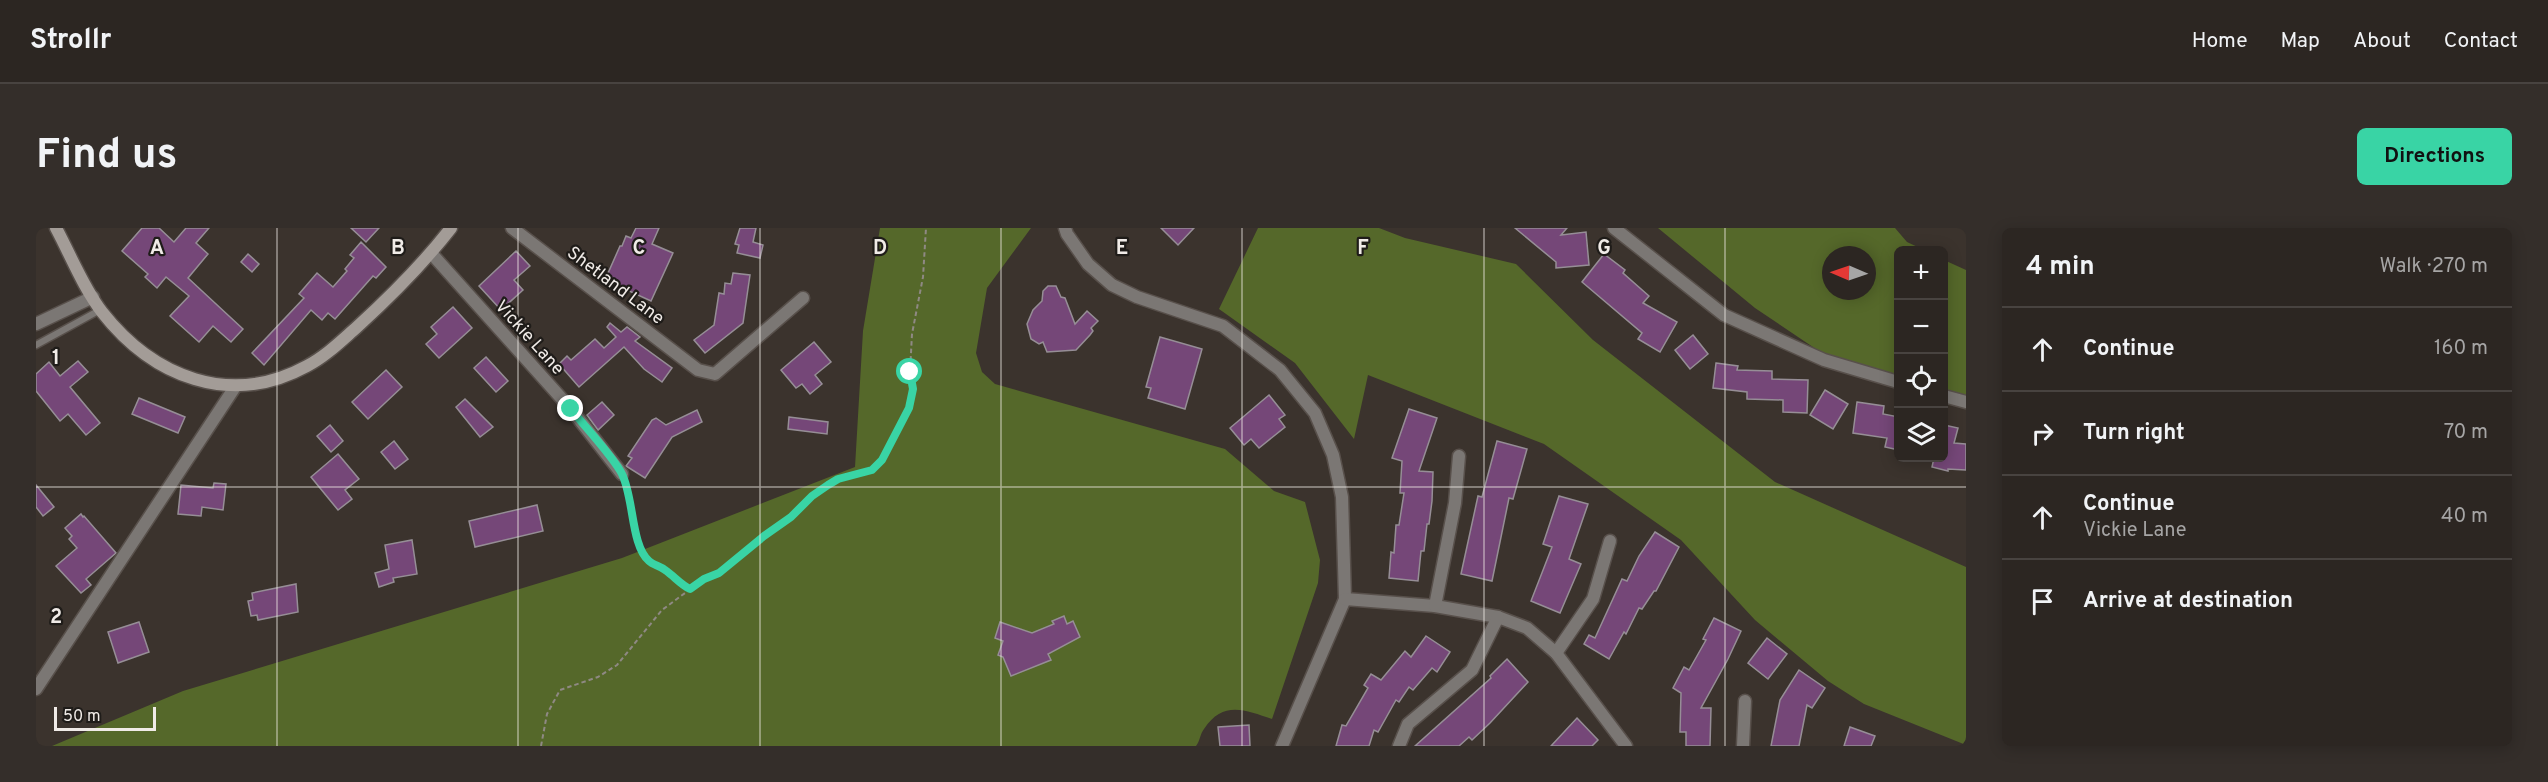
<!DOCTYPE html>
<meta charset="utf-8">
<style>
body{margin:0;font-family:Overpass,sans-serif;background:#342e2a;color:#f1f3f6}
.controls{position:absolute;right:18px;top:18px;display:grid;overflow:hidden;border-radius:9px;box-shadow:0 3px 15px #0003}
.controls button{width:54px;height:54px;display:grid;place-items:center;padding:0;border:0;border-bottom:2px solid #484340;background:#2c2622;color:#f1f3f6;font:30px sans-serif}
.compass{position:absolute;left:1786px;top:18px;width:54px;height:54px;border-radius:50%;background:#2c2622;box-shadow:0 3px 15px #0003;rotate:272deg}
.scale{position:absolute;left:18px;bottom:15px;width:102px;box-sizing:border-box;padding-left:6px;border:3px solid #f0ebe7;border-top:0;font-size:16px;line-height:21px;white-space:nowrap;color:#f0ebe7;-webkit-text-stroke:4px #1f1c19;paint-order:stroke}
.stop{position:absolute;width:18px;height:18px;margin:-14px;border:4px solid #39d4a5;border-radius:50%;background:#fff}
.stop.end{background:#39d4a5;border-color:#fff;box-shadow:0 2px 6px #0008}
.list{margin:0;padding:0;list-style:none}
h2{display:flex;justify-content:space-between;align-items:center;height:78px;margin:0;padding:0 24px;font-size:26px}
h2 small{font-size:20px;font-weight:400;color:#a6a5a5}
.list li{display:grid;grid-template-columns:39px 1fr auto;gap:18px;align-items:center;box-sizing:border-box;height:84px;padding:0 24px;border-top:2px solid #484340}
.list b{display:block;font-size:22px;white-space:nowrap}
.list p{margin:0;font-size:20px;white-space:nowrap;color:#a6a5a5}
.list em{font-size:20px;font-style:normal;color:#a6a5a5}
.icon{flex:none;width:33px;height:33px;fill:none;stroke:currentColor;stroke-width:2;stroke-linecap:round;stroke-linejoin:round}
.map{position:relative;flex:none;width:1930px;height:518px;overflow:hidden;border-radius:9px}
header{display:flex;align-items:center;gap:36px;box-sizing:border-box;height:84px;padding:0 30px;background:#2c2622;border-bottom:2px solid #484340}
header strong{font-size:28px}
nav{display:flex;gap:33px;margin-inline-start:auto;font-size:21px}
.intro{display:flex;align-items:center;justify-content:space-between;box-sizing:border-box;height:144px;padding:0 36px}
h1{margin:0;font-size:42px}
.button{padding:15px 27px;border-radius:9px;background:#39d4a5;color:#111;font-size:21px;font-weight:700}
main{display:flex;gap:36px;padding:0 36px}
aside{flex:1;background:#2c2622;border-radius:9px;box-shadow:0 3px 15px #0003}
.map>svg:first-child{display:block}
.green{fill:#55682a;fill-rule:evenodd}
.building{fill:#754778;stroke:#968e96;stroke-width:1.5}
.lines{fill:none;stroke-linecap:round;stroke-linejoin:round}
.lane-casing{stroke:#58504b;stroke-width:9}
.street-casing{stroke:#58504b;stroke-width:15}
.secondary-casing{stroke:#58504b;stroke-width:15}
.path{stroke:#8f8984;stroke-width:2;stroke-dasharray:4.5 3;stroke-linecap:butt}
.lane{stroke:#7b7774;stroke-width:6}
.street{stroke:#7b7774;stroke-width:12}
.secondary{stroke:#a39c97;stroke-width:12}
.route{stroke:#39d4a5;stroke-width:8}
.grid{fill:none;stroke:#f0ebe7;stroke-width:1.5;stroke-opacity:0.55}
.labels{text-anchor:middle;stroke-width:4.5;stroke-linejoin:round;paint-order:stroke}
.street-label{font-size:18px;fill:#f0ebe7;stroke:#1f1c19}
.grid-label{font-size:20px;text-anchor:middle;font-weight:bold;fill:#f0ebe7;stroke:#1f1c19;stroke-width:4.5;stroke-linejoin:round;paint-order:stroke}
</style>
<header>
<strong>Strollr</strong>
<nav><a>Home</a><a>Map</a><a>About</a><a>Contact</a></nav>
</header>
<div class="intro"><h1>Find us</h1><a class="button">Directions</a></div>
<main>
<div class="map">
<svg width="1930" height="518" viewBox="0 0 1930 518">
<rect width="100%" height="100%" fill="#3b332d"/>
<g class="green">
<path d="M844 0H995L951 60 940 125 946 144 959 156 1189 221 1238 263 1269 274 1284 332 1282 355 1236 491C1209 482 1187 472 1168 501 1164 506 1164 513 1160 518H16L147 463 586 330 819 239 827 103Z"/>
<path d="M1222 0H1343L1369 10 1480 36 1557 112 1739 254 1930 339V517L1828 476 1792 453 1719 392 1645 312 1508 216 1332 147 1318 211 1259 135 1183 81Z"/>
<path d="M1622 0H1859L1871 14 1888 22H1862V157L1820 148 1719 80ZM1795 27H1831V63H1795Z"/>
<path d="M1908 32 1930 42V172L1908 167Z"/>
</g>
<g class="building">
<path d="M106 0H123L138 14 150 0H173L160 15 172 26 152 50 207 101 195 114 177 98 163 114 134 88 153 68 130 49 121 60 109 49 112 46 86 23Z"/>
<path d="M315 0H343L330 14Z"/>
<path d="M600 0H623L616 16 637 25 615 73 569 52 584 18H586L590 8 595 10Z"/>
<path d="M704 0H720L717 14 727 17 724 30 701 25 703 17 699 16Z"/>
<path d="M1125 0H1158L1142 17Z"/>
<path d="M1479 0H1531L1525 7 1550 4 1553 37 1520 40V34Z"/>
<path d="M325 14 350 39 340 50 337 48 299 91 292 85 286 92 275 82 228 137 216 125 268 70 263 66 281 45 297 59 311 43 309 41 318 30 314 27Z"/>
<path d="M480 23 494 38 478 52 487 62 465 82 443 58Z"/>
<path d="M212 26 223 36 216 44 205 34Z"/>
<path d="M1568 26 1589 42 1587 45 1613 68 1607 75 1641 94 1624 124 1602 111 1606 105 1546 54Z"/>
<path d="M697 45 714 47 707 95 669 125 658 112 678 97 683 65 688 66 689 55 695 56Z"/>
<path d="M1012 58H1020L1025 69 1029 70 1039 96 1051 83 1062 93 1055 100 1057 103 1054 107 1040 122 1011 124 1007 114 1003 116 995 111 991 96 997 82 1006 73 1007 63Z"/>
<path d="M417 79 436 100 403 130 390 116 401 106 395 99Z"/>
<path d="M574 95 585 104 591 99 604 109 599 113 636 140 626 154 608 141 588 119 543 159 523 136 531 128 535 132 559 111 568 120 580 109 571 99Z"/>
<path d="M1657 107 1672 126 1654 141 1639 122Z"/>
<path d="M1124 109 1166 121 1149 181 1112 170 1115 160 1110 159Z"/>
<path d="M778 114 795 134 779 147 786 156 774 166 766 156 760 160 745 142Z"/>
<path d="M450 129 472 153 460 164 438 140Z"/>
<path d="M42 133 52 144 34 159 64 195 50 207 32 186 24 193 0 163V146L13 134 24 148Z"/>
<path d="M1680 135 1702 138 1701 142 1736 143V151L1772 152 1771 185 1747 184V172L1711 171V164L1677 160Z"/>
<path d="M350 142 366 159 332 191 316 174Z"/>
<path d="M1789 162 1812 176 1797 201 1774 187Z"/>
<path d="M1233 167 1249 187 1243 191 1249 199 1223 220 1215 211 1208 217 1194 200Z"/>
<path d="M103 170 149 189 142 205 96 186Z"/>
<path d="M429 171 457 199 444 209 420 179Z"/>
<path d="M566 174 578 187 562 202 551 187Z"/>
<path d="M1821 174 1848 178 1847 186 1863 189V222L1849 219 1851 210 1817 205Z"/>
<path d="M1373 181 1401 190 1383 243 1397 244 1396 273 1393 296H1391L1388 323H1385L1382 353 1353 350 1355 324 1358 325 1360 297H1363L1368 265H1364L1366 233 1356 230Z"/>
<path d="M661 182 666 194 636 209 609 250 590 238 596 230 592 228 616 192 620 190 630 197Z"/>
<path d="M753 189 792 194 791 206 752 201Z"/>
<path d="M294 197 307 213 295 224 281 208Z"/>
<path d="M1908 197 1922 200 1918 215 1930 216V242L1912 241V243L1896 239 1898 230H1908Z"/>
<path d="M358 213 372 231 359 241 345 224Z"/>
<path d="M1461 213 1491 221 1477 271 1473 270 1456 353 1425 346 1442 268 1446 269Z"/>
<path d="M302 226 323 251 309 262 316 271 302 282 275 249Z"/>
<path d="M178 255 190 256 187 282 166 279 165 288 142 286 145 257 177 260Z"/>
<path d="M0 257 18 279 7 288 0 279Z"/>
<path d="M1523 268 1552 276 1533 331 1545 336 1524 385 1495 373 1516 319 1507 316Z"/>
<path d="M501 277 507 303 439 319 433 293Z"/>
<path d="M45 286 47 289 48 288 80 325 50 351 55 357 45 365 20 338 41 320 33 311 36 308 29 300Z"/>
<path d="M1619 304 1643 319 1620 363H1618L1606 381 1603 380 1590 406 1588 404 1573 431 1548 416 1553 407 1559 410 1586 351 1591 353 1603 328Z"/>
<path d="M376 312 381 346 357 350 358 354 343 359 339 345 353 341 349 317Z"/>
<path d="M260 356 262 384 222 392 221 387 215 388 212 373 217 372 216 365Z"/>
<path d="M1028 388 1031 396 1037 393 1044 409 1012 426 1015 432 975 448 967 429 962 427 967 413 959 410 964 394 996 405 1018 396 1016 393Z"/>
<path d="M1678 390 1705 403 1692 431 1665 480H1675L1674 518H1650V504H1644L1645 465 1637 460 1648 439 1653 442 1670 412 1667 411Z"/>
<path d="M103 394 113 424 82 435 72 404Z"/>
<path d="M1390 408 1414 424 1401 444 1396 440 1377 462 1373 459 1363 474 1360 472 1342 504 1338 502 1333 518H1300L1306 497 1310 498 1332 460 1328 457 1335 446 1345 452 1369 423 1375 429Z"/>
<path d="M1731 410 1751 426 1732 451 1712 435Z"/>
<path d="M1471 431 1492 454 1454 495 1436 512 1433 509 1423 518H1379L1455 450 1454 448Z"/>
<path d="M1763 442 1789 460 1776 480 1771 477 1763 518H1735L1744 472Z"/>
<path d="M1541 490 1562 512 1556 518H1515Z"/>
<path d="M1213 497 1214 518H1184L1182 499Z"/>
<path d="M1814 499 1839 508 1835 518H1808Z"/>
</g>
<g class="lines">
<g class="lane-casing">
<path id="lane" d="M0 117 64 82"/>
</g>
<g class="street-casing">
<g id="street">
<path d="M476 0 662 142 679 146 767 70"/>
<path d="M1029 0 1031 6 1052 36 1076 57 1101 69 1187 98 1244 142 1279 185 1297 227 1306 269 1309 371 1246 518"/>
<path d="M1578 0 1688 87 1788 132 1862 154"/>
<path d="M395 25 535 181 586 246"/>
<path d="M0 96 57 69"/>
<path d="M1908 168 1930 174"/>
<path d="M1309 371 1399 378 1462 389 1491 400 1520 425 1590 518"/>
<path d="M1399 378 1419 275 1423 228"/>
<path d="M1520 425 1557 371 1574 313"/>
<path d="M0 461 199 159"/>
<path d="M1363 518 1372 496 1436 442 1462 389"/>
<path d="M1707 518 1709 473"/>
</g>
</g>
<g class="secondary-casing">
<path id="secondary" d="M20 0C34 26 48 61 66 84 117 149 194 180 271 138 290 128 305 113 321 99 355 68 387 36 415 0"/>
</g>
<g class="path">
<path d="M590 257C596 277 598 319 612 332 616 337 624 338 628 341 638 348 644 356 654 361"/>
<path d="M505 518 511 486 524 462 562 449 581 437 626 382 668 351 683 345 728 308 755 289 776 268 791 257 802 251 836 242 846 232 873 180 877 161 874 144 876 106 887 49 890 0"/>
</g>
<use href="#lane" class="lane"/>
<use href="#street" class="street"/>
<use href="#secondary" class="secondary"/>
</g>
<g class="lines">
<path class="route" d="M535 181C548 198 577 228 586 246 598 270 595 318 613 333 617 337 624 338 629 342 638 348 644 356 654 361L668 351 683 345 728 308 755 289 776 268 792 257 802 251 836 242 846 232 873 180 877 161 874 144"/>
</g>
<path class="grid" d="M241 0V518M482 0V518M724 0V518M965 0V518M1206 0V518M1448 0V518M1689 0V518M0 259H1930"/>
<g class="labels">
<g class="street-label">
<text transform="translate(580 57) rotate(37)" y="6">Shetland Lane</text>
<text transform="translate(494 109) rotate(48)" y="6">Vickie Lane</text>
</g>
</g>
<g class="grid-label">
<text x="121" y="26">A</text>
<text x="362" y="26">B</text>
<text x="603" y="26">C</text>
<text x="844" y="26">D</text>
<text x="1086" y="26">E</text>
<text x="1327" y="26">F</text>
<text x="1568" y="26">G</text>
<text x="20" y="136">1</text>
<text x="20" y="395">2</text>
</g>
</svg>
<div class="controls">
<button>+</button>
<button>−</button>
<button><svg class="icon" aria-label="locate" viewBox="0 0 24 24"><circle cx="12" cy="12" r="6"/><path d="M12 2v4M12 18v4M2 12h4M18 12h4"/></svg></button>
<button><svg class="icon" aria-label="layers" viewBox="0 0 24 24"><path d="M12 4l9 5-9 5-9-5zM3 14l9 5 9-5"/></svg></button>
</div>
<svg class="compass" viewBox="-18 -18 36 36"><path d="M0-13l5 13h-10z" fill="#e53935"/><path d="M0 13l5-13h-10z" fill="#a6a5a5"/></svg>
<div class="scale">50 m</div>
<div class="stop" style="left:874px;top:144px"></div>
<div class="stop end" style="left:535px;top:181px"></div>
</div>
<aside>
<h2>4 min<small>Walk · 270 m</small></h2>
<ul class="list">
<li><svg class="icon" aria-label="ahead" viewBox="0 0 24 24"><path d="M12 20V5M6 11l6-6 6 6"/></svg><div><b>Continue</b></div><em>160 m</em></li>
<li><svg class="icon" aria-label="right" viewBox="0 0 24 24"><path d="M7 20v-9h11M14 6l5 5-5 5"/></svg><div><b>Turn right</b></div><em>70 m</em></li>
<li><svg class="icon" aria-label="ahead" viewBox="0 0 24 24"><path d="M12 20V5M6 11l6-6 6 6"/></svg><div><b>Continue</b><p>Vickie Lane</p></div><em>40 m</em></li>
<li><svg class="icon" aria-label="arrive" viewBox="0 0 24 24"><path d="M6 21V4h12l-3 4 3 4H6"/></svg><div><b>Arrive at destination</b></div></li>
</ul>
</aside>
</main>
